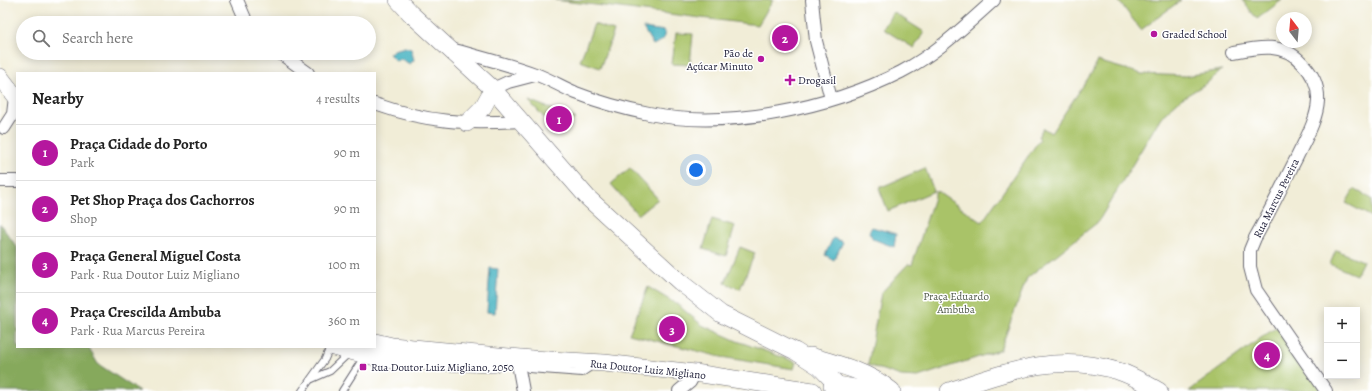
<!DOCTYPE html>
<meta charset="utf-8">
<style>
body{margin:0;font-family:Alegreya,serif;background:#f6f6f6;color:#222}
.controls{position:absolute;right:12px;bottom:12px;display:grid;overflow:hidden;border-radius:0px;box-shadow:0 2px 10px #0003}
.controls button{width:36px;height:36px;display:grid;place-items:center;padding:0;border:0;border-bottom:1px solid #e0e0e0;background:#fff;color:#222;font:20px sans-serif}
.compass{position:absolute;left:1276px;top:12px;width:36px;height:36px;border-radius:50%;background:#fff;box-shadow:0 2px 10px #0003;rotate:344deg}
.you{position:absolute;left:696px;top:170px;width:14px;height:14px;margin:-10px;border:3px solid #fff;border-radius:50%;background:#1a73e8;box-shadow:0 0 0 6px #1a73e833}
.badge{display:grid;place-items:center;width:26px;height:26px;border-radius:50%;background:#b5179e;color:#fff;font-size:13px;font-weight:700}
.pin{position:absolute;translate:-50% -50%;border:2px solid #fff;box-shadow:0 1px 4px #0006}
.list{margin:0;padding:0;list-style:none}
h2{display:flex;justify-content:space-between;align-items:center;height:52px;margin:0;padding:0 16px;font-size:17px}
h2 small{font-size:13px;font-weight:400;color:#767676}
.list li{display:grid;grid-template-columns:26px 1fr auto;gap:12px;align-items:center;box-sizing:border-box;height:56px;padding:0 16px;border-top:1px solid #e0e0e0}
.list b{display:block;font-size:15px;white-space:nowrap}
.list p{margin:0;font-size:13px;white-space:nowrap;color:#767676}
.list em{font-size:13px;font-style:normal;color:#767676}
.icon{flex:none;width:22px;height:22px;fill:none;stroke:currentColor;stroke-width:2;stroke-linecap:round;stroke-linejoin:round}
.map{position:relative;flex:none;width:1372px;height:391px;overflow:hidden}
.search{position:absolute;background:#fff;box-shadow:0 2px 10px #0003;left:16px;top:16px;width:360px;height:44px;display:flex;align-items:center;gap:10px;box-sizing:border-box;padding:0 14px;border-radius:22px;color:#767676;font-size:15px}
.panel{position:absolute;background:#fff;box-shadow:0 2px 10px #0003;left:16px;top:72px;width:360px;height:276px;border-radius:0px}
.map>svg:first-child{display:block}
.green{fill:#a9c368;stroke:#667252}
.forest{fill:#86a95c;stroke:#54664c}
.water{fill:#44b2c1;stroke:#336a7e}
.lines{fill:none;stroke-linecap:round;stroke-linejoin:round}
.lane-casing{stroke:#6a6972;stroke-width:8}
.street-casing{stroke:#6a6972;stroke-width:14}
.secondary-casing{stroke:#6a6972;stroke-width:18}
.lane{stroke:#fff;stroke-width:6}
.street{stroke:#fff;stroke-width:12}
.secondary{stroke:#fff;stroke-width:17}
.poi-dot{fill:#b5179e;stroke:#fff;stroke-width:1.5}
.labels{text-anchor:middle;stroke-width:3;stroke-linejoin:round;paint-order:stroke}
.poi-label{font-size:11px;fill:#22223b;stroke:#fff;text-anchor:start}
.street-label{font-size:11px;fill:#22223b;stroke:#fff}
.park-label{font-size:11px;fill:#515a4b;stroke:#fff}
</style>
<div class="map">
<svg width="1372" height="391" viewBox="0 0 1372 391">
<rect width="100%" height="100%" fill="#fff"/>
<filter id="ink" filterUnits="userSpaceOnUse"><feTurbulence type="fractalNoise" baseFrequency=".025" numOctaves="2"/><feDisplacementMap in="SourceGraphic" scale="8" xChannelSelector="R" yChannelSelector="G"/><feConvolveMatrix kernelMatrix="1 2 1 2 8 2 1 2 1" color-interpolation-filters="sRGB"/></filter>
<filter id="wash" filterUnits="userSpaceOnUse"><feTurbulence type="fractalNoise" baseFrequency=".012" numOctaves="4" result="noise"/><feDisplacementMap in="SourceGraphic" scale="16" xChannelSelector="R" yChannelSelector="G"/><feGaussianBlur stdDeviation="0.9" result="paint"/><feColorMatrix in="noise" values="0 0 0 0 0 0 0 0 0 0 0 0 0 0 0 0 0 1.4 0 .05"/><feComposite in="paint" operator="in"/></filter>
<g filter="url(#wash)">
<rect width="100%" height="100%" fill="#f1edd7"/>
<g class="green">
<path d="M555 0H773L758 25Z"/>
<path d="M1118 0H1181L1141 30Z"/>
<path d="M1242 0H1282L1257 19Z"/>
<path d="M893 12 924 32 914 48 883 29Z"/>
<path d="M594 24 614 31 600 68 580 61Z"/>
<path d="M676 33 693 34 690 65 672 64Z"/>
<path d="M1097 61 1142 74 1186 76 1222 70 1207 83 1181 99 1161 117 1098 222 1027 278 1000 350 918 377 901 376 868 365 881 293 908 264 912 265 936 191 982 222 1040 139 1038 137 1043 128 1051 133 1093 71Z"/>
<path d="M528 100 570 116 575 118 560 135Z"/>
<path d="M630 168 658 199 638 215 611 184Z"/>
<path d="M925 168 934 191 888 211 879 188Z"/>
<path d="M1354 189 1372 199V217L1346 203Z"/>
<path d="M712 219 735 226 726 256 703 249Z"/>
<path d="M740 247 755 253 740 289 725 283Z"/>
<path d="M1336 250 1363 261 1356 275 1330 264Z"/>
<path d="M648 287 678 305 702 325 737 341 796 362 794 369 721 357 629 334Z"/>
<path d="M1277 327 1322 391H1189L1265 335Z"/>
</g>
<path class="forest" d="M0 224 17 247V347H88L98 364 139 391H0Z"/>
<g class="water">
<path d="M643 28 665 31 663 40 653 45Z"/>
<path d="M405 47 411 49 414 60 410 64 401 59 396 61 389 54 394 50Z"/>
<path d="M872 227 896 234 894 247 873 239 869 232Z"/>
<path d="M833 238 843 242 834 260 825 255Z"/>
<path d="M490 268 498 269 495 313 487 312Z"/>
</g>
</g>
<g filter="url(#ink)">
<g class="lines">
<g class="lane-casing">
<g id="lane">
<path d="M518 363 529 369 582 373 591 367"/>
<path d="M312 379 330 371 349 353"/>
<path d="M302 391 325 359 330 347"/>
<path d="M342 391 365 355"/>
</g>
</g>
<g class="street-casing">
<g id="street">
<path d="M237 0 247 23"/>
<path d="M812 0 816 41 831 99"/>
<path d="M451 49C479 57 508 64 535 74 549 79 562 87 576 93 599 102 624 109 649 114 728 130 830 108 901 72 936 54 965 26 994 0"/>
<path d="M1234 52C1259 47 1283 42 1302 63 1312 73 1319 85 1318 101 1317 120 1305 140 1297 157 1283 184 1270 212 1255 238L1250 250V267L1256 290 1326 391"/>
<path d="M280 53 308 73"/>
<path d="M493 89 508 82 535 75"/>
<path d="M375 104C429 123 464 124 520 121"/>
<path d="M4 128 13 114 15 97"/>
<path d="M0 181H17"/>
<path d="M523 357 518 364 523 391"/>
<path d="M679 391 690 382 695 373"/>
</g>
</g>
<g class="secondary-casing">
<g id="secondary">
<path d="M398 0 410 13 493 89 588 198 680 282 721 314 795 351 820 367 843 391"/>
<path d="M0 77 17 99"/>
<path d="M467 123 483 107 493 89"/>
<path d="M375 342 392 346 532 359 604 363 695 373 813 391"/>
<path d="M333 347 388 360 493 364"/>
<path d="M810 356C838 364 869 372 892 391"/>
<path d="M832 386 837 385 872 391"/>
<path d="M949 391C1007 372 1057 352 1118 371 1132 375 1146 384 1159 391"/>
</g>
</g>
<use href="#lane" class="lane"/>
<use href="#street" class="street"/>
<use href="#secondary" class="secondary"/>
</g>
</g>
<g class="poi-dot">
<circle cx="1154" cy="34" r="4"/>
<circle cx="761" cy="59" r="4"/>
<path d="M788 74h4v4h4v4h-4v4h-4v-4h-4v-4h4z"/>
<rect x="359" y="363" width="8" height="8" rx="2"/>
</g>
<g class="labels">
<g class="poi-label">
<text x="1162" y="38">Graded School</text>
<text x="753" y="57" text-anchor="end">Pão de<tspan x="753" dy="13">Açúcar Minuto</tspan></text>
<text x="798" y="84">Drogasil</text>
<text x="371" y="371">Rua Doutor Luiz Migliano, 2050</text>
</g>
<g class="street-label">
<text transform="translate(1276 198) rotate(-63)" y="4">Rua Marcus Pereira</text>
<text transform="translate(648 369) rotate(6)" y="4">Rua Doutor Luiz Migliano</text>
</g>
<g class="park-label">
<text x="956" y="300">Praça Eduardo<tspan x="956" dy="13">Ambuba</tspan></text>
</g>
</g>
</svg>
<div class="controls">
<button>+</button>
<button>−</button>
</div>
<svg class="compass" viewBox="-18 -18 36 36"><path d="M0-13l5 13h-10z" fill="#e53935"/><path d="M0 13l5-13h-10z" fill="#767676"/></svg>
<div class="you"></div>
<div class="pin badge" style="left:559px;top:119px">1</div>
<div class="pin badge" style="left:785px;top:38px">2</div>
<div class="pin badge" style="left:672px;top:329px">3</div>
<div class="pin badge" style="left:1267px;top:355px">4</div>
<div class="search"><svg class="icon" aria-label="search" viewBox="0 0 24 24"><circle cx="10" cy="10" r="6"/><path d="M15 15l6 6"/></svg>Search here</div>
<section class="panel">
<h2>Nearby<small>4 results</small></h2>
<ul class="list">
<li><span class="badge">1</span><div><b>Praça Cidade do Porto</b><p>Park</p></div><em>90 m</em></li>
<li><span class="badge">2</span><div><b>Pet Shop Praça dos Cachorros</b><p>Shop</p></div><em>90 m</em></li>
<li><span class="badge">3</span><div><b>Praça General Miguel Costa</b><p>Park · Rua Doutor Luiz Migliano</p></div><em>100 m</em></li>
<li><span class="badge">4</span><div><b>Praça Crescilda Ambuba</b><p>Park · Rua Marcus Pereira</p></div><em>360 m</em></li>
</ul>
</section>
</div>
